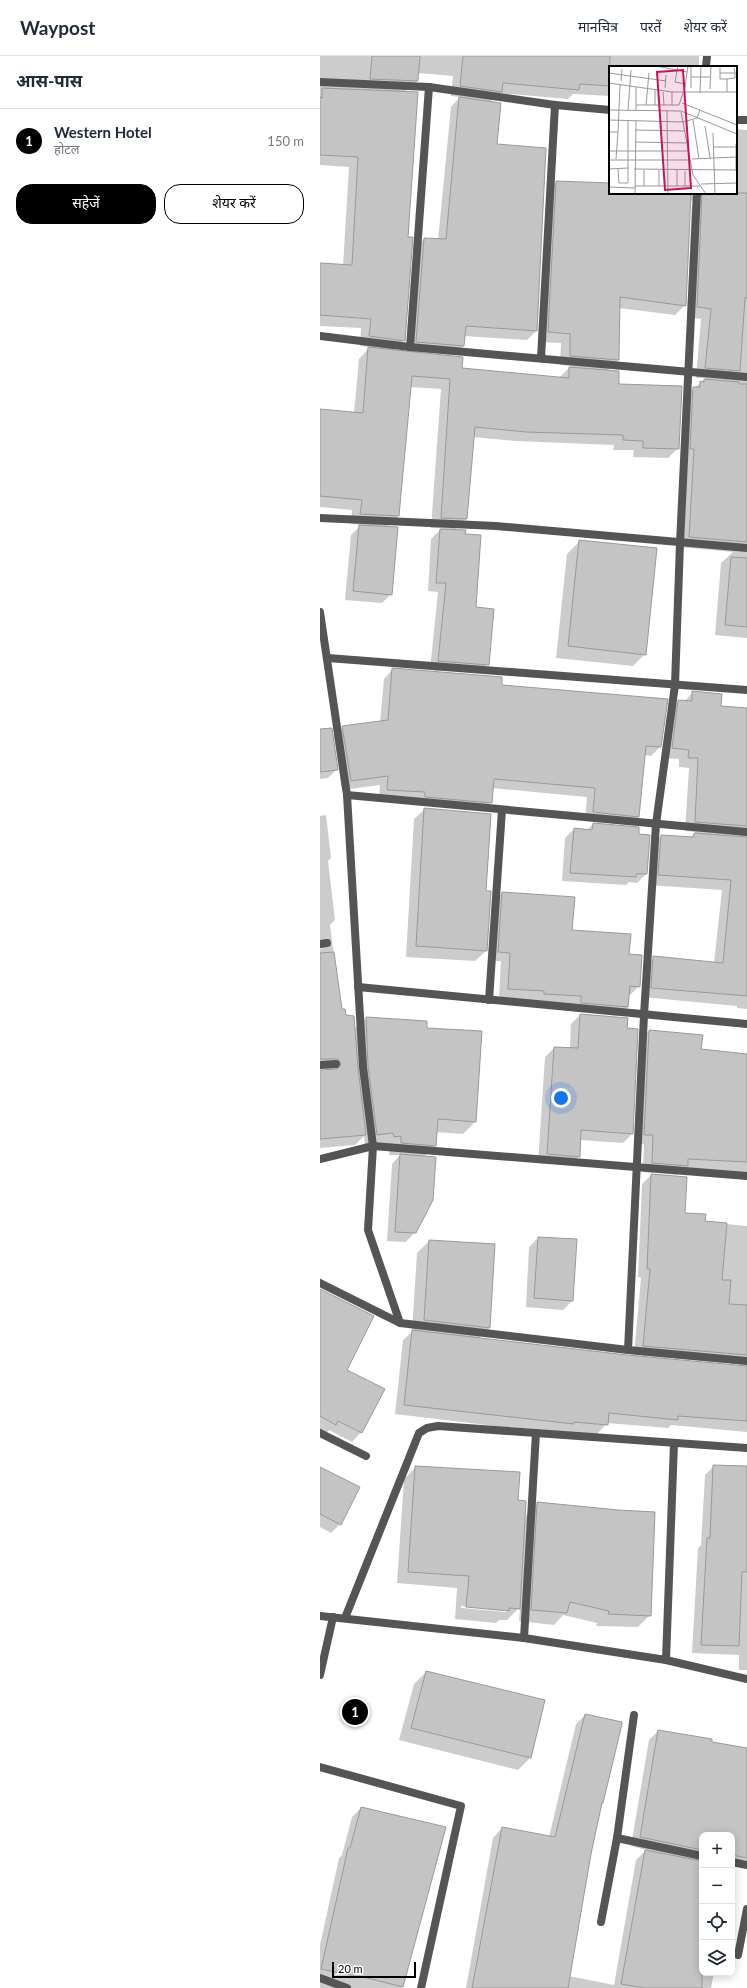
<!DOCTYPE html>
<html lang="hi">
<meta charset="utf-8">
<style>
body{margin:0;font-family:Lato,"Noto Sans Devanagari",sans-serif;background:#f2f2f3;color:#1f2937}
.controls{position:absolute;right:12px;bottom:12px;display:grid;overflow:hidden;border-radius:8px;box-shadow:0 2px 10px #0003}
.controls button{width:36px;height:36px;display:grid;place-items:center;padding:0;border:0;border-bottom:1px solid #e0e1e3;background:#fff;color:#1f2937;font:20px sans-serif}
.scale{position:absolute;left:12px;bottom:10px;width:84px;box-sizing:border-box;padding-left:4px;border:2px solid #000;border-top:0;font-size:11px;line-height:14px;white-space:nowrap;color:#000;-webkit-text-stroke:3px #fff;paint-order:stroke}
.you{position:absolute;left:241px;top:1042px;width:14px;height:14px;margin:-10px;border:3px solid #fff;border-radius:50%;background:#1a73e8;box-shadow:0 0 0 6px #1a73e833}
.badge{display:grid;place-items:center;width:26px;height:26px;border-radius:50%;background:#000;color:#fff;font-size:13px;font-weight:700}
.pin{position:absolute;translate:-50% -50%;border:2px solid #fff;box-shadow:0 1px 4px #0006}
.list{margin:0;padding:0;list-style:none}
h2{display:flex;justify-content:space-between;align-items:center;height:52px;margin:0;padding:0 16px;font-size:17px}
h2 small{font-size:13px;font-weight:400;color:#747a83}
.list li{display:grid;grid-template-columns:26px 1fr auto;gap:12px;align-items:center;box-sizing:border-box;height:64px;padding:0 16px;border-top:1px solid #e0e1e3}
.list b{display:block;font-size:15px;white-space:nowrap}
.list p{margin:0;font-size:13px;white-space:nowrap;color:#747a83}
.list em{font-size:13px;font-style:normal;color:#747a83}
.actions{display:flex;gap:8px;padding:12px 16px}
.actions a{flex:1;padding:9px 0;border:1px solid #000;border-radius:16px;text-align:center;font-size:14px;color:#000}
.actions .main{background:#000;color:#fff}
.icon{flex:none;width:22px;height:22px;fill:none;stroke:currentColor;stroke-width:2;stroke-linecap:round;stroke-linejoin:round}
.map{position:relative;flex:none;width:427px;height:1932px;overflow:hidden}
header{display:flex;align-items:center;gap:24px;box-sizing:border-box;height:56px;padding:0 20px;background:#fff;border-bottom:1px solid #e0e1e3}
header strong{font-size:19px}
nav{display:flex;gap:22px;margin-inline-start:auto;font-size:14px}
main{display:flex}
aside{flex:1;background:#fff}
.map>svg:first-child{display:block}
.shadow{fill:#0003;fill-rule:evenodd}
.building{fill:#c4c4c4;stroke:#999}
.lines{fill:none;stroke-linecap:round;stroke-linejoin:round}
.minor{stroke:#555;stroke-width:8}
.tertiary{stroke:#555;stroke-width:8}
.inset-road{fill:none;stroke:#999;stroke-width:1}
.view{fill:#c2185b;fill-opacity:0.15;stroke:#c2185b;stroke-width:2}
.inset-edge{fill:none;stroke:#000;stroke-width:2}
</style>
<header>
<strong>Waypost</strong>
<nav><a>मानचित्र</a><a>परतें</a><a>शेयर करें</a></nav>
</header>
<main>
<aside>
<h2>आस-पास<small></small></h2>
<ul class="list">
<li><span class="badge">1</span><div><b>Western Hotel</b><p>होटल</p></div><em>150 m</em></li>
</ul>
<div class="actions"><a class="main">सहेजें</a><a>शेयर करें</a></div>
</aside>
<div class="map">
<svg width="427" height="1932" viewBox="0 0 427 1932">
<rect width="100%" height="100%" fill="#fff"/>
<g class="shadow">
<path d="M0 0H379V11H290V40L253 38 248 43 179 37 170 46 176 89 225 93 216 275 207 284 144 280 143 290 134 299 99 296V298L141 313 239 322 251 310 240 309 241 287 218 286 227 136 237 126 289 128 290 109V137H416V73L427 74V582L395 579 401 507 413 496 359 491 363 342 386 322H376L381 263 367 261 372 145 370 144 365 249 355 259 299 252 298 304 287 315 298 329 358 392 348 402 313 401 314 394H293L294 389 196 385 153 381 146 463 134 475 144 479 155 552 168 608 158 617 110 614 118 536 108 535 111 483 122 472H111L121 333 90 331 78 460 66 472 71 538 62 547 25 544 31 479 41 469 31 468 32 454 0 451V354L34 357 39 303 50 291 40 290 41 272 0 270V208L23 210 29 111 0 109ZM98 17 133 20 131 40 140 41 131 51 118 184 104 183 95 192 87 296 73 295 84 284 87 181 85 36 97 25Z"/>
<path d="M259 486 325 598 313 610 236 602 247 498Z"/>
<path d="M73 613 181 630 346 644 340 691 331 700 324 699 319 760 309 769 265 765 267 741 172 732 171 746 162 755 59 742 60 729 22 734 14 680 23 671 60 666 64 623Z"/>
<path d="M373 636 400 651 427 653V953L417 952V950L322 941 324 912 334 902 394 907 402 834 329 829 331 790 341 780 370 782 376 776 365 775 369 712 359 711V703L342 702 349 655 359 645 364 646Z"/>
<path d="M0 674 17 713 8 722 0 723Z"/>
<path d="M105 753 165 836 166 895 155 905 86 901 94 763Z"/>
<path d="M6 759 11 802 8 805 15 864 10 869 21 954 34 973 46 962 106 966V973L155 1066 143 1078 116 1076V1089L104 1101 95 1176 86 1186 67 1185 72 1108 80 1099H69L70 1092 45 1090 44 1080 35 1089 0 1092V1015H10L8 1013H0V894H1L0 893V760Z"/>
<path d="M273 768 326 818 317 827 309 826 306 829 242 825 245 782 254 773 267 774Z"/>
<path d="M182 837 251 875 308 899 319 930 310 939H308V951L298 960 252 955 253 949 179 942 181 905H169L173 846Z"/>
<path d="M260 959 306 973 312 1078 303 1087 260 1084 259 1100 250 1109 218 1107 225 1001 234 992H250L251 968Z"/>
<path d="M329 975 380 994 427 999V1119L364 1112 358 1119 323 1116 324 1088H315L320 984Z"/>
<path d="M331 1119 364 1158 384 1166 427 1170V1376L351 1369 348 1372 287 1367 277 1378 175 1370 75 1358 83 1284 92 1276 97 1197 109 1185 169 1272 158 1283 307 1300 421 1311 418 1308 314 1299 321 1222 318 1221 322 1128Z"/>
<path d="M218 1182 252 1245 243 1254 206 1251 209 1191Z"/>
<path d="M0 1234 25 1314 41 1376 32 1386 9 1374 6 1378 0 1375Z"/>
<path d="M394 1410 427 1411V1614H419V1599L372 1597 378 1492 381 1489 385 1419Z"/>
<path d="M96 1411 197 1445 205 1461 218 1447 330 1559 318 1571 276 1570 277 1567 243 1559 234 1569 199 1565 200 1551 187 1564H179L176 1567 135 1563 137 1532 77 1527 84 1423ZM141 1550 188 1554 186 1556 141 1552Z"/>
<path d="M0 1412 20 1468 11 1477 0 1471Z"/>
<path d="M106 1616 224 1645 210 1702 198 1714 79 1684 94 1628Z"/>
<path d="M265 1659 280 1748 249 1920 294 1929 316 1804 326 1794 311 1790 329 1684 338 1675 427 1693V1806L412 1810V1779H382V1917H394L391 1932H146L173 1782 182 1772 229 1781 256 1668Z"/>
<path d="M41 1752 125 1772 81 1932H0V1889L19 1802 22 1799 32 1761Z"/>
</g>
<g class="building">
<path d="M52 0H100L98 25 50 23Z"/>
<path d="M143 0H290V30L260 28 259 34 183 27 182 36 140 30Z"/>
<path d="M2 32 98 36 88 181H93L85 285 49 280 51 263 0 259V207L32 209 38 101 0 99V41L2 42Z"/>
<path d="M139 41 181 47 177 88 226 92 217 275 146 270 144 290 96 286 104 182 126 183Z"/>
<path d="M236 125 290 127V137H371L366 250 300 241 299 304 250 300V278L228 276Z"/>
<path d="M382 137H427V242H425L420 315 385 312 391 253 377 251Z"/>
<path d="M48 291 143 301 142 312 249 322V311L299 315V328L362 330 359 393 323 392V385L303 384V379L206 376 155 371 147 463 121 462 130 323 92 320 79 460 40 458 42 444 0 440V353L43 357Z"/>
<path d="M384 323 419 326V328H427V486L369 481 374 393H370L373 331H380V325L384 326Z"/>
<path d="M39 469 78 471 72 539 33 535Z"/>
<path d="M120 473 146 474 145 478 161 479 156 551 174 553 169 609 118 605 126 527H116Z"/>
<path d="M259 484 337 492 326 599 248 590Z"/>
<path d="M411 501 427 502V571L405 569Z"/>
<path d="M72 612 182 621V629L348 643 341 691 326 690 319 761 273 756 275 732 174 723 172 747 105 741V736L67 734 68 720 31 725 22 670 68 664Z"/>
<path d="M372 635 402 638 401 650 427 652V770L375 766 378 702H368L369 694 352 692 358 644 372 645Z"/>
<path d="M12 672 18 714 0 716V673Z"/>
<path d="M104 752 171 758 166 835H171L167 895 96 890Z"/>
<path d="M273 767 319 771V778L330 779 327 818H316V821L250 817 254 772 272 774Z"/>
<path d="M374 777 427 781V940L331 932 333 900 403 907 411 824 338 819 341 779 374 781Z"/>
<path d="M182 836 255 841 252 874 311 878 309 898 322 899 320 931 310 930 308 951 261 947V940L224 938V935L188 933 190 897 178 896Z"/>
<path d="M14 896 22 953H25L26 959 34 960 38 1012 46 1079 0 1083V1014L17 1013 21 1008 18 1003H0V897Z"/>
<path d="M260 958 308 962 307 972 318 973 313 1078 261 1074 260 1101 227 1098 234 991 258 992Z"/>
<path d="M46 961 107 965V972L162 975 156 1066 118 1063 116 1090 81 1087V1080L74 1081 73 1077 57 1079 48 1010Z"/>
<path d="M329 974 383 979 381 993 427 998V1106L368 1103V1110L332 1107 333 1079H324Z"/>
<path d="M80 1098 116 1101 113 1144 96 1177 75 1176Z"/>
<path d="M331 1118 367 1121 365 1157 386 1158 385 1165 407 1167 402 1224H411L409 1248 427 1249V1299L323 1290 330 1213H327Z"/>
<path d="M218 1181 257 1183 253 1245 214 1242Z"/>
<path d="M109 1184 175 1188 170 1272 104 1264Z"/>
<path d="M0 1233 54 1260 27 1314 65 1333 42 1377 18 1365 16 1369 0 1360Z"/>
<path d="M92 1274 307 1299 427 1310V1365L358 1360V1364L289 1357 288 1369 254 1366V1368L84 1349Z"/>
<path d="M393 1409 427 1410V1516H422L419 1590 381 1589 387 1482H390Z"/>
<path d="M95 1410 200 1416 198 1444 206 1445 200 1553 189 1552V1555L146 1551 149 1520 88 1516Z"/>
<path d="M0 1411 40 1431 21 1469 0 1458Z"/>
<path d="M217 1446 298 1454 335 1456 331 1560 288 1558 289 1555 250 1546 247 1557 211 1554Z"/>
<path d="M106 1615 225 1644 211 1702 91 1672Z"/>
<path d="M265 1658 302 1666V1668L283 1747H282L271 1798 248 1932H152L182 1771 235 1781Z"/>
<path d="M338 1674 392 1683V1686L427 1692V1802L412 1799V1779H382V1794L320 1781Z"/>
<path d="M41 1751 126 1771 83 1931 39 1920V1921L1 1913 28 1792H30Z"/>
<path d="M325 1794 382 1805V1932H324L301 1928Z"/>
</g>
<g class="lines">
<g class="minor">
<path d="M386 11 387 0"/>
<path d="M0 26 109 31 235 49 290 54"/>
<path d="M416 64H427"/>
<path d="M0 280 90 291 427 321"/>
<path d="M90 291 109 31"/>
<path d="M221 302 235 49"/>
<path d="M0 462 176 470 427 492"/>
<path d="M0 556 27 739 43 1011 53 1090 48 1174 80 1267"/>
<path d="M8 602 427 634"/>
<path d="M27 739 427 776"/>
<path d="M0 888 7 887"/>
<path d="M38 931 427 968"/>
<path d="M169 944 182 754"/>
<path d="M0 1009 16 1008"/>
<path d="M0 1103 53 1090 427 1120"/>
<path d="M0 1227 80 1267 308 1294 427 1305"/>
<path d="M308 1294 324 959 336 768 355 629 360 487 377 137"/>
<path d="M0 1377 46 1400"/>
<path d="M25 1562 99 1377 107 1372 118 1370 427 1392"/>
<path d="M204 1582 216 1377"/>
<path d="M346 1604 354 1387"/>
<path d="M0 1619 13 1561"/>
<path d="M0 1711 141 1750 101 1932"/>
<path d="M297 1782 382 1800"/>
<path d="M412 1806 427 1809"/>
<path d="M281 1866 297 1782 314 1659"/>
<path d="M418 1899 427 1853"/>
<path d="M0 1922 27 1932"/>
</g>
<path class="tertiary" d="M0 1560 204 1582 346 1604 427 1623"/>
</g>
<g transform="translate(289 10)">
<rect width="128" height="128" fill="#fff"/>
<path class="inset-road" d="M47 0 78 6M69 0 66 16 76 18M111 1V7H126L125 2M0 7 57 15M111 7V13H118L126 12V7M82 11H101M12 15 13 3M0 17 63 26H128M56 22 57 9M82 22V0M101 23 102 0M54 26 55 39M63 26V39M118 26V13M75 27 79 0M91 27 92 0M73 37 128 59M27 39H70L74 27M37 39 40 7M46 39V24M0 44 72 45 128 68M19 44 22 4M27 44V21M58 44 59 128M72 46 84 109 97 128M0 54 74 56 88 52 91 44M84 54 90 93M96 60 101 92M26 64 76 65M0 66H9L11 19M104 67 106 128M26 76 77 77M127 78V104M105 81H127M0 85H79M7 93 9 66M83 93 127 91M0 94H81M0 103 19 102M9 103 10 117H19V54M25 103 128 104M68 104V120M92 118 128 117M26 120H91M35 120V104M50 120V104M76 120V105M0 121 26 122M26 128 27 55"/>
<path class="view" d="M74 4 82 122 56 124 48 6Z"/>
<rect width="128" height="128" class="inset-edge"/>
</g>
</svg>
<div class="controls">
<button>+</button>
<button>−</button>
<button><svg class="icon" aria-label="locate" viewBox="0 0 24 24"><circle cx="12" cy="12" r="6"/><path d="M12 2v4M12 18v4M2 12h4M18 12h4"/></svg></button>
<button><svg class="icon" aria-label="layers" viewBox="0 0 24 24"><path d="M12 4l9 5-9 5-9-5zM3 14l9 5 9-5"/></svg></button>
</div>
<div class="scale">20 m</div>
<div class="you"></div>
<div class="pin badge" style="left:35px;top:1656px">1</div>
</div>
</main>
